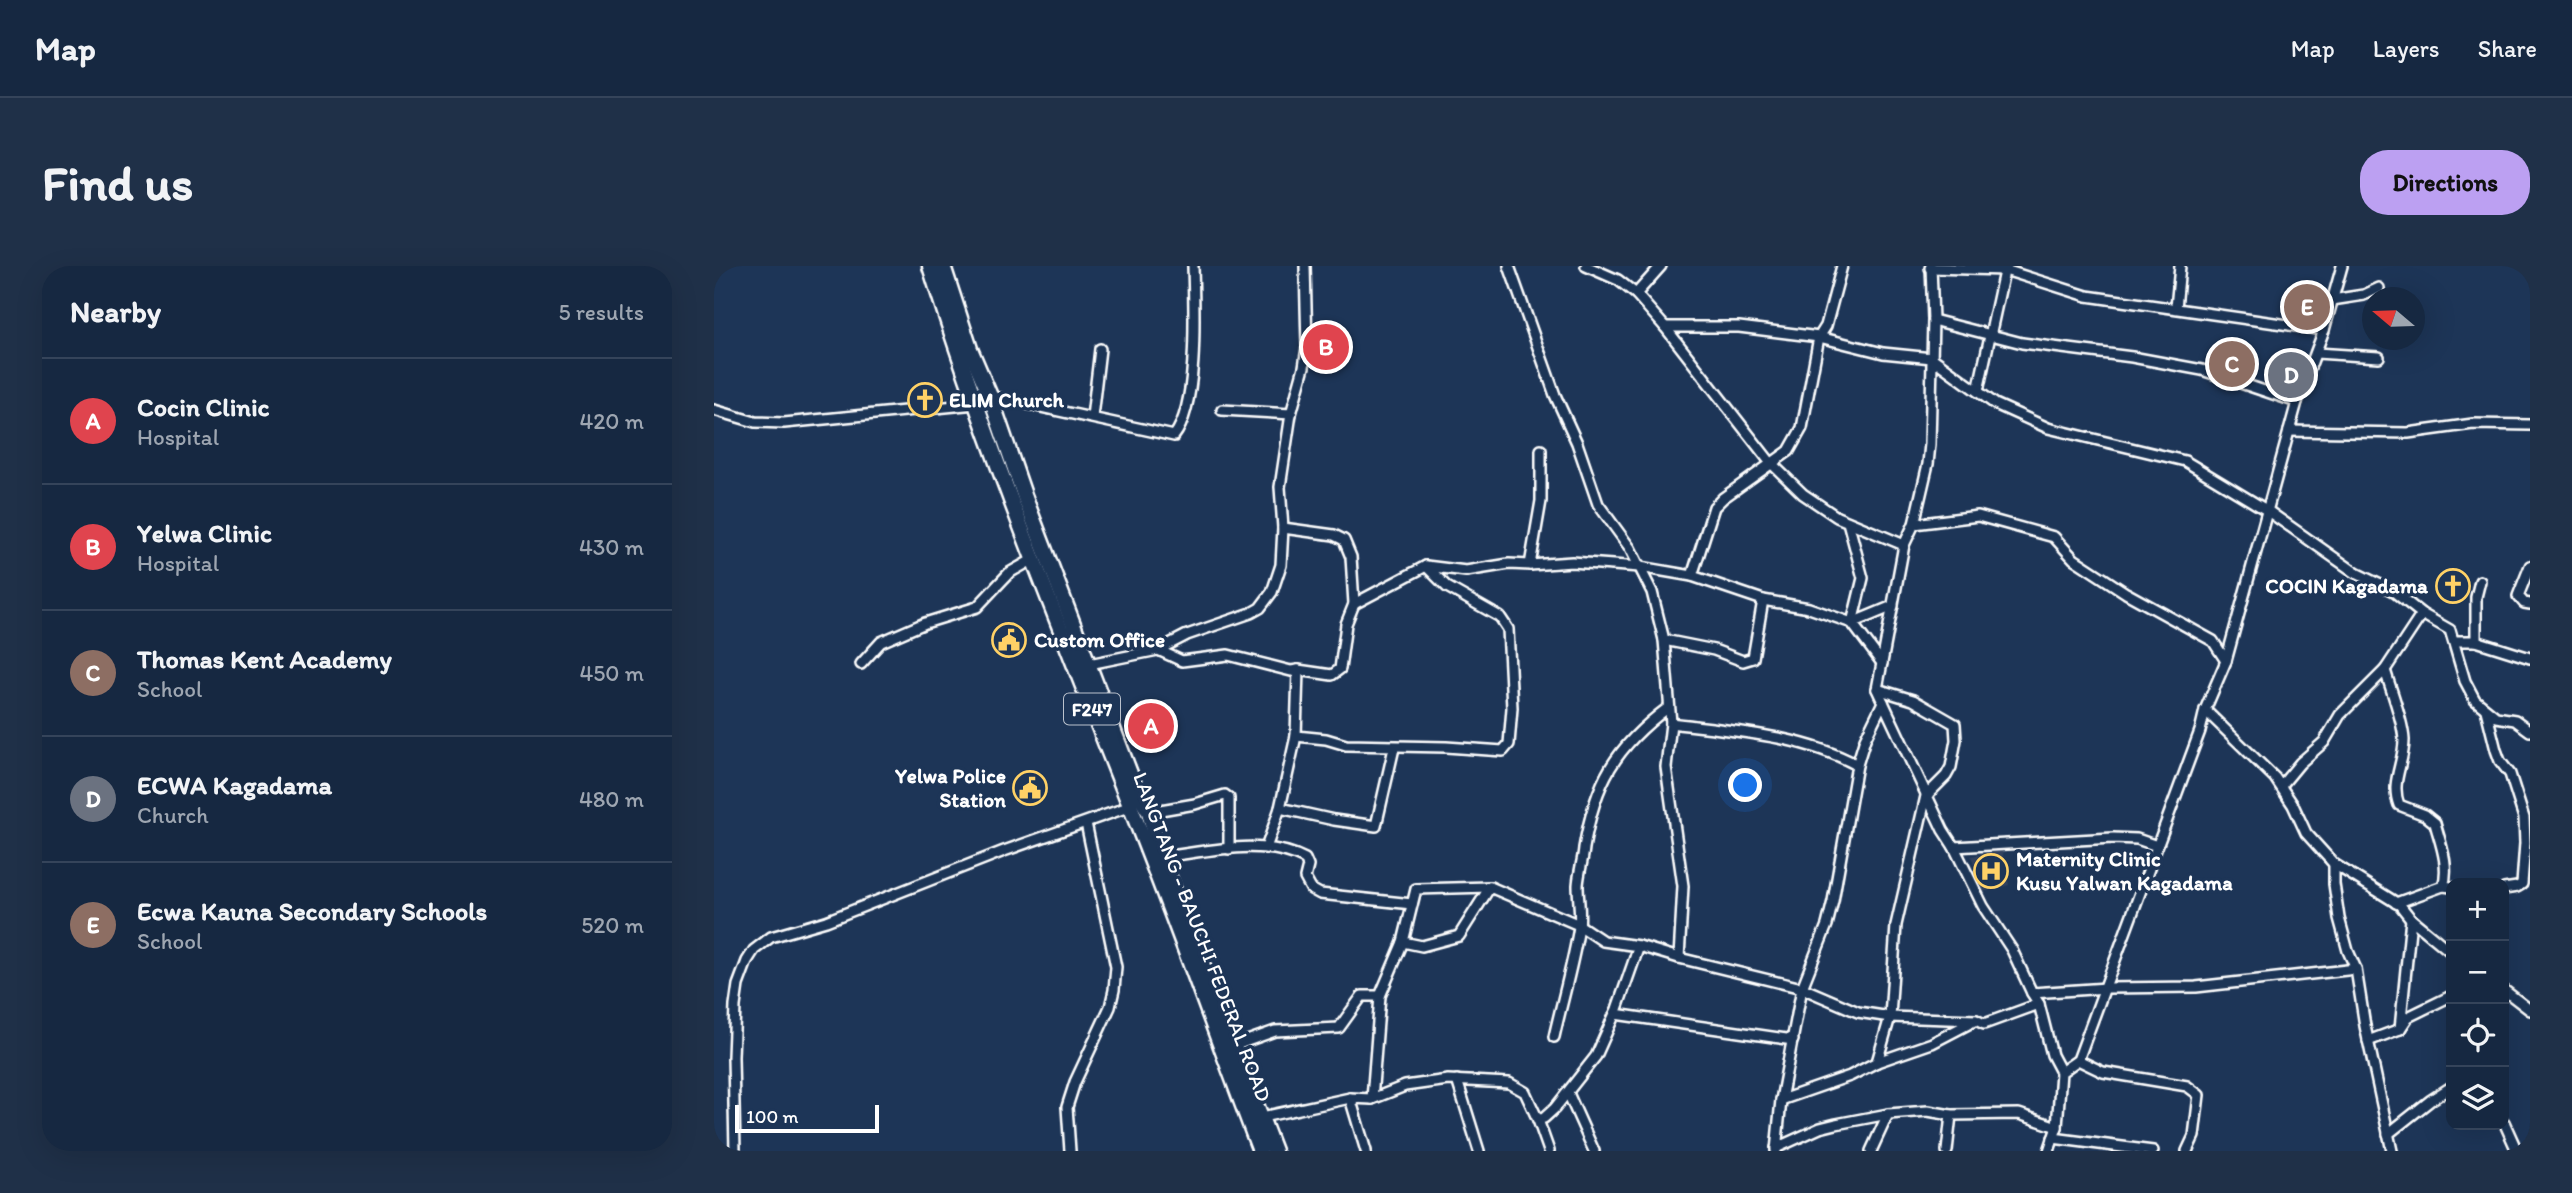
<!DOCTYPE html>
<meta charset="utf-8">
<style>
body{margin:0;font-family:Itim,sans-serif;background:#1f3048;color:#f1f3f6}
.controls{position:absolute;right:21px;bottom:21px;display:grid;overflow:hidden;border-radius:14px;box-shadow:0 7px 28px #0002}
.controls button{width:63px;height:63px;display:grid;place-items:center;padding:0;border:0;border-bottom:2px solid #35445a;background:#162841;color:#f1f3f6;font:35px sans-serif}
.compass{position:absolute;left:1648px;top:21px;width:63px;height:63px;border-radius:50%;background:#162841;box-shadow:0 7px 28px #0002;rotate:289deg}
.scale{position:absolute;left:21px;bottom:18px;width:144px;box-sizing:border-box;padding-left:7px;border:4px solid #fff;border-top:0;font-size:19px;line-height:24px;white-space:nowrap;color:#fff;-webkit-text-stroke:5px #1d3557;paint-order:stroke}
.you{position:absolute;left:1032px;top:520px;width:24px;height:24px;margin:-18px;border:5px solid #fff;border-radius:50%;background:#1a73e8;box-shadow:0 0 0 10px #1a73e833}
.badge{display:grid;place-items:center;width:46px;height:46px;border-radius:50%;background:#bca0f2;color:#fff;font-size:23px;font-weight:700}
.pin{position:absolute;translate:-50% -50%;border:4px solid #fff;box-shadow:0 2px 7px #0006}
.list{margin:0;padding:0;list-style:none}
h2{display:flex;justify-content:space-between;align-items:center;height:91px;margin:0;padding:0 28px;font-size:30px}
h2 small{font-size:23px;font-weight:400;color:#9ea6b1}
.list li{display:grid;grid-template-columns:46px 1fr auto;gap:21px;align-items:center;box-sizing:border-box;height:126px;padding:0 28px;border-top:2px solid #35445a}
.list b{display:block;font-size:26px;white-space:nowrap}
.list p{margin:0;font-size:23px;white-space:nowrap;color:#9ea6b1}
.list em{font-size:23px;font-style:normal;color:#9ea6b1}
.icon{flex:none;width:38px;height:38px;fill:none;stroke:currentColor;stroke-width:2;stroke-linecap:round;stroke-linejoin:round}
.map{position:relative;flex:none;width:1816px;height:885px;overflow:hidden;border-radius:28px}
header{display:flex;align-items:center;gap:42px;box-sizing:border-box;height:98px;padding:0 35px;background:#162841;border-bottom:2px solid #35445a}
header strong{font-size:33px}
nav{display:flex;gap:38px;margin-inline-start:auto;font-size:24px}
.intro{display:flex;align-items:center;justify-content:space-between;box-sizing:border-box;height:168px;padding:0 42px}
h1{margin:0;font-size:49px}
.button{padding:18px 32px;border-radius:28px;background:#bca0f2;color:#111;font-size:24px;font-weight:700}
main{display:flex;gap:42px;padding:0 42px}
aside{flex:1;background:#162841;border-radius:28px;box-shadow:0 7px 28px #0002}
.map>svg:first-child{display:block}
.built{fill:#32425e}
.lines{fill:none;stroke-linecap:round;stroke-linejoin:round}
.minor-casing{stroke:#fff;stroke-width:14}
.primary-casing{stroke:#fff;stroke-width:19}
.minor{stroke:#1d3557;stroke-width:9}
.primary{stroke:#1d3557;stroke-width:14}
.labels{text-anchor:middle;stroke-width:7;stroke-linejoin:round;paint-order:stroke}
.shield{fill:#1d3557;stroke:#bbc2cd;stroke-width:2}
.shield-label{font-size:19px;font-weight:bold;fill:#fff}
.poi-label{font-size:21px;font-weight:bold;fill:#fff;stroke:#1d3557;text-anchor:start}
.street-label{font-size:21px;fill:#fff;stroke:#1d3557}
</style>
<header>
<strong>Map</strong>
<nav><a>Map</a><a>Layers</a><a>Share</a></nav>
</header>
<div class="intro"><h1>Find us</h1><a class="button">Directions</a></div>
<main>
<aside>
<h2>Nearby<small>5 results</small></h2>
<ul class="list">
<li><span class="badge" style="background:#e0444e">A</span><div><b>Cocin Clinic</b><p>Hospital</p></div><em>420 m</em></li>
<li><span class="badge" style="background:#e0444e">B</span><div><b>Yelwa Clinic</b><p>Hospital</p></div><em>430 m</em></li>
<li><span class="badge" style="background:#8d6e63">C</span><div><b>Thomas Kent Academy</b><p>School</p></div><em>450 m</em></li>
<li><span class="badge" style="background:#6b7280">D</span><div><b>ECWA Kagadama</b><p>Church</p></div><em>480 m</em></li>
<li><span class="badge" style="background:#8d6e63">E</span><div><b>Ecwa Kauna Secondary Schools</b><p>School</p></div><em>520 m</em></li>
</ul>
</aside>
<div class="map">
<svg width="1816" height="885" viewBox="0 0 1816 885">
<rect width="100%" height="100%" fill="#1d3557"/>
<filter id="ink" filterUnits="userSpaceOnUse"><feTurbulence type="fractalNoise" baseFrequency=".0143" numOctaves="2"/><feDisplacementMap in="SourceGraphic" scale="14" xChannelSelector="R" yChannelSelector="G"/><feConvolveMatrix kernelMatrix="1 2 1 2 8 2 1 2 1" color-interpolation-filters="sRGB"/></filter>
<g filter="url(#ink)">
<path class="built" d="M1288 585 1295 619 1269 626 1257 590Z"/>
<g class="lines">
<g class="minor-casing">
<g id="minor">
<path d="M795 0 841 129 863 177 884 238 916 282 938 326 950 374 957 457 952 501 969 620 965 692"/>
<path d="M872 0 904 14 922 28 951 61 1056 196 1089 228 1123 251 1190 279"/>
<path d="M1216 2 1291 4 1373 30 1610 64"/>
<path d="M922 28 947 0"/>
<path d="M1618 34 1650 29 1665 22"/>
<path d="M1462 42 1466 0"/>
<path d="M1219 54 1308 77 1418 91 1488 104 1583 136"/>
<path d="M951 61H1025L1105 71 1169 87 1218 92 1281 138 1334 162 1471 195 1554 245 1642 307 1679 325 1708 348 1736 364 1751 415 1761 434 1782 451 1801 454 1816 465"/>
<path d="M1602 87 1665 91"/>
<path d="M1264 125 1291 1"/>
<path d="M276 130 460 170C485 139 480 41 479 0"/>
<path d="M0 144 41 156 70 157 262 138"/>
<path d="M508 144 577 148"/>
<path d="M378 151 386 83"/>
<path d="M1575 165 1694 167 1759 158 1816 159"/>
<path d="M1134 256 1149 312 1138 357"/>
<path d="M1200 258 1264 250 1340 271 1360 293 1412 327 1499 375 1512 395"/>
<path d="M569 262 620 269 630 274 637 291 640 338 632 358 626 403 618 409 584 404"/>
<path d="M816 299 827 235V184"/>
<path d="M1816 300 1804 330 1810 337 1816 338"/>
<path d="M978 310 1000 241 1009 232 1075 185 1088 162 1105 71 1112 60 1128 0"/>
<path d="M640 338 712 300 752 305 795 298 816 299 858 296 926 301 978 310 1049 334 1095 342 1138 357 1168 397"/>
<path d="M1138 357 1179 340"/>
<path d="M950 374 1000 384 1029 395 1039 392 1049 334"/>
<path d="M1740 375H1762L1816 392"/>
<path d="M1762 375V331L1766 315"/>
<path d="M444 384 473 369 537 347 546 342 558 326 567 299 569 262 566 221 577 148 590 101 593 81 591 0"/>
<path d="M147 398 167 376 211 357 263 341 295 307 318 294"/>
<path d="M375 398 444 384 468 395 514 389 577 405 584 404 582 470 566 542 552 582"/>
<path d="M1671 404C1677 424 1689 454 1690 474 1690 498 1676 516 1685 539L1711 549 1721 557C1726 576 1736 600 1729 620"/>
<path d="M1163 423 1199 434 1241 458 1242 474 1237 501 1232 510 1212 530 1182 659 1176 751 1163 796"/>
<path d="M1169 436 1229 564 1240 581 1269 640 1298 684 1318 727 1325 738 1338 789 1347 806"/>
<path d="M1491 444 1561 512 1579 539 1592 567 1620 598 1686 639 1697 653 1737 686"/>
<path d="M1772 444 1782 484 1786 495 1796 508 1810 552 1811 577 1808 618 1803 621 1790 623"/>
<path d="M957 457C1019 465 1087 469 1143 499"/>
<path d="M582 470 612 473 632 479 732 481 789 485 795 478 798 442 794 363 786 351 733 321 712 300"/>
<path d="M1567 520 1586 497 1610 476 1626 449 1671 404 1708 348"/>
<path d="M566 542 620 554 662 560 680 482"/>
<path d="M435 546 481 538 511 529 515 532V583"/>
<path d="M1240 581 1399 572 1423 573 1443 580"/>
<path d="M447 591C492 586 549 571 591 593L594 600 591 612 597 623 606 628 698 638"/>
<path d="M1620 598V618L1625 652 1634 685 1642 703 1651 760 1678 885"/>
<path d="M1682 637 1729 620 1737 621"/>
<path d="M689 676 708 680 745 670 776 621"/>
<path d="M1790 724 1816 744"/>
<path d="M1318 727 1393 722 1482 721 1642 703"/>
<path d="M901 748 1079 774"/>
<path d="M1686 763 1697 653"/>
<path d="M840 771C848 735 859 698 865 661 867 647 864 633 864 619 865 606 869 594 870 582 881 516 901 481 955 441"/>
<path d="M1654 775 1686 763 1694 751 1737 730"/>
<path d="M519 780 561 765 625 762 648 730H666"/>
<path d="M1364 794 1389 806 1473 820 1485 829 1480 870 1473 885"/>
<path d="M743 814 765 885"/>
<path d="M854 827 880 885"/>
<path d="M636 832 652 885"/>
<path d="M658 833 666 730 689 676 702 623 776 621 865 659 889 675 925 680 965 692 1088 722 1144 746 1176 751 1262 754"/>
<path d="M1067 834 1136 810 1163 796 1218 777 1262 754 1270 758 1325 738"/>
<path d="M548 851 636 832 658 833 691 820 734 814 795 817 811 826 824 854 835 885"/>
<path d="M824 854 830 852 841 842 882 790 903 743 925 680"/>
<path d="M1790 856 1803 885"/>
<path d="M1674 868 1717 834 1737 821"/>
<path d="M1339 872 1439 885"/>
<path d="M1062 882 1106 862 1122 858 1174 848 1214 845 1237 849 1305 848 1343 861"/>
<path d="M21 885 19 791 21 740 24 719 33 695 40 684 57 671 112 655 290 585 417 540"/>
<path d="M356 885 353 841 361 816 396 741 400 724 402 701 372 557"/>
<path d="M1062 885 1067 834 1088 722 1113 659 1119 635 1143 499 1151 473 1169 436 1163 423 1168 397 1190 279 1200 258 1214 198 1216 178 1219 54 1217 0"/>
<path d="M1157 885 1174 848"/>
<path d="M1233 885 1237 849"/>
<path d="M1335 885 1343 861 1347 806 1364 794 1486 465 1491 444 1512 395 1583 136 1610 64 1628 0"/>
</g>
</g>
<g class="primary-casing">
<g id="primary">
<path d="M216 0C273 183 345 359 415 537 461 652 502 769 546 885"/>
<path d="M229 0 256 83 276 130 311 232 423 526 435 546 447 591 560 885"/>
</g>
</g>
<use href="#minor" class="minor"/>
<use href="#primary" class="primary"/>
</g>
</g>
<defs>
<g id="church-ring" transform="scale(1.75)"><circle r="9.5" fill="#1d3557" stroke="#ffd166" stroke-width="1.5"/><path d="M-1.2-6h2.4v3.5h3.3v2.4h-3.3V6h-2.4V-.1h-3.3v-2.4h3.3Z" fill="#ffd166"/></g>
<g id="civic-ring" transform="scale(1.75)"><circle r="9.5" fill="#1d3557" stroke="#ffd166" stroke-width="1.5"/><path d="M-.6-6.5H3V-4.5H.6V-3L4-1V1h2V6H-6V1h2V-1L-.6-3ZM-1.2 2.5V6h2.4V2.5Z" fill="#ffd166"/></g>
<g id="hospital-ring" transform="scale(1.75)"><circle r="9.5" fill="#1d3557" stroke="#ffd166" stroke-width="1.5"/><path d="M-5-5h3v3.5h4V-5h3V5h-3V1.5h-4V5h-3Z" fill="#ffd166"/></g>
</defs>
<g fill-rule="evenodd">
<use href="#church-ring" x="211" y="134"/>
<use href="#church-ring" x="1739" y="320"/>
<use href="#civic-ring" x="295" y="374"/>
<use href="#civic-ring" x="316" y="522"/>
<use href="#hospital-ring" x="1277" y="605"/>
</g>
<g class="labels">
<rect class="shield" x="350" y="427.5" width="56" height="31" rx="5"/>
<g class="shield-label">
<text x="378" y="450">F247</text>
</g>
<g class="poi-label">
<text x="235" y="141">ELIM Church</text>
<text x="1714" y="327" text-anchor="end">COCIN Kagadama</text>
<text x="320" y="381">Custom Office</text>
<text x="292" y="517" text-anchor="end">Yelwa Police<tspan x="292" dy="24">Station</tspan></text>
<text x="1302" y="600">Maternity Clinic<tspan x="1302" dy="24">Kusu Yalwan Kagadama</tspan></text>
</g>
<g class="street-label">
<text transform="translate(488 671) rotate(69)" y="7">LANGTANG - BAUCHI FEDERAL ROAD</text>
</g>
</g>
</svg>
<div class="controls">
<button>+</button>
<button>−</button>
<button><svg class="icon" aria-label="locate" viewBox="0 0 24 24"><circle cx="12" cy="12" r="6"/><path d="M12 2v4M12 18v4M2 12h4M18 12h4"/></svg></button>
<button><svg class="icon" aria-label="layers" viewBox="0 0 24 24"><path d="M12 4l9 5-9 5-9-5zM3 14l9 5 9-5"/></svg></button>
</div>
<svg class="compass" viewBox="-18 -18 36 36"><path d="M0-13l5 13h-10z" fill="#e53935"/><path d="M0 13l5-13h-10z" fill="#9ea6b1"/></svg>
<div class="scale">100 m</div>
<div class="you"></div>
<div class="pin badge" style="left:437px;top:460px;background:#e0444e">A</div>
<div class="pin badge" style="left:612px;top:81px;background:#e0444e">B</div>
<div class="pin badge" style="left:1518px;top:98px;background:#8d6e63">C</div>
<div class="pin badge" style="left:1577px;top:109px;background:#6b7280">D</div>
<div class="pin badge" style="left:1593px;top:41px;background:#8d6e63">E</div>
</div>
</main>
